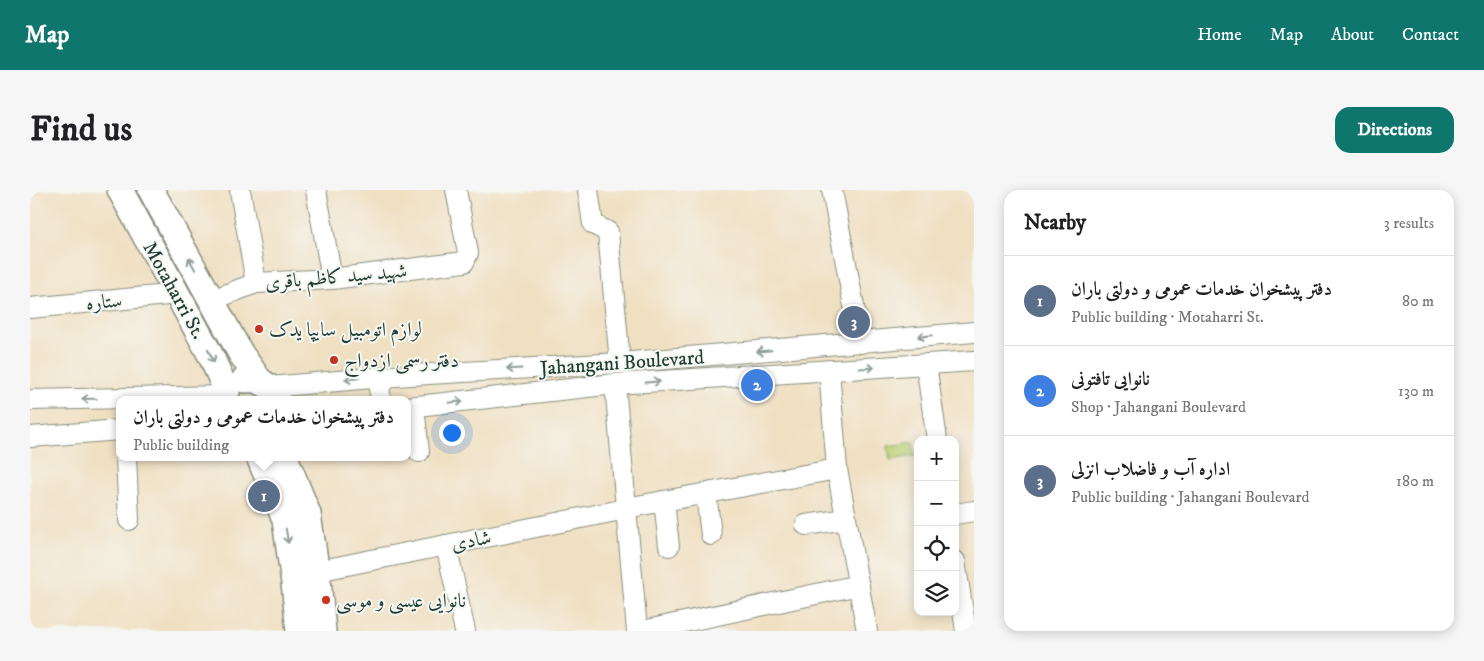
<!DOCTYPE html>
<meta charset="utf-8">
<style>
body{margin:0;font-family:"IM FELL DW Pica",Amiri,serif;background:#f6f6f6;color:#202124}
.controls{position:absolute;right:15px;bottom:15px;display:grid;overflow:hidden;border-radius:10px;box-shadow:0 2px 12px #0003}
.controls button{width:45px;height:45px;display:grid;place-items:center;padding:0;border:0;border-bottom:1px solid #e0e0e0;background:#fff;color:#202124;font:25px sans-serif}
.you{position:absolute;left:421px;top:242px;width:18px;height:18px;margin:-12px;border:4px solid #fff;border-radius:50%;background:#1a73e8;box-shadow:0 0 0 8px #1a73e833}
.badge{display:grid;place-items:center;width:32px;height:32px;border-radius:50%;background:#0f766e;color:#fff;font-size:16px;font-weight:700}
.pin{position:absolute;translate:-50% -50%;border:2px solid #fff;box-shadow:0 1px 5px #0006}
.popup{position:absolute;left:86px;top:206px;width:295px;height:65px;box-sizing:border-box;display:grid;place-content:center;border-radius:10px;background:#fff;filter:drop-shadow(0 1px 4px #0005);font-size:16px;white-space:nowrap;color:#757577}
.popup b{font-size:19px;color:#202124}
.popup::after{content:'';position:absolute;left:50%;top:100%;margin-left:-10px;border:10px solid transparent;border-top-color:#fff}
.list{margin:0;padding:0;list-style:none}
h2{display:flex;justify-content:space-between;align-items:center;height:65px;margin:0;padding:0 20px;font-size:21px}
h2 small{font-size:16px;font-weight:400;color:#757577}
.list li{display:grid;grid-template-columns:32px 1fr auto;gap:15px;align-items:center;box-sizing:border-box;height:90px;padding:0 20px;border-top:1px solid #e0e0e0}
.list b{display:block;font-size:19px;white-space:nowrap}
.list p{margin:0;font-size:16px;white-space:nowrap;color:#757577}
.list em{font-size:16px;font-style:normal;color:#757577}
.icon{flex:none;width:28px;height:28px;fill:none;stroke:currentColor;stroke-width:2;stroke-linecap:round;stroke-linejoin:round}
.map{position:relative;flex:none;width:944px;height:441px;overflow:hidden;border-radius:15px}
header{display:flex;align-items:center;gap:30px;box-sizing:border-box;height:70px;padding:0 25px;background:#0f766e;color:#fff}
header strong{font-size:24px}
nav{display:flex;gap:28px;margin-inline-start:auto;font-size:18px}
.intro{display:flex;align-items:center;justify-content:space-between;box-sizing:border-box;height:120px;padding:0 30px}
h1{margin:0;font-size:35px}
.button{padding:12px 22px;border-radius:15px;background:#0f766e;color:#fff;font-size:18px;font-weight:700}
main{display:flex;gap:30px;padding:0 30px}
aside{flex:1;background:#fff;border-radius:15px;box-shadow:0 2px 12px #0003}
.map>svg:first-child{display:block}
.green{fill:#bacf72;stroke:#6c8653}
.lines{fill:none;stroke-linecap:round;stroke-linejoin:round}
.minor-casing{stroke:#888e7b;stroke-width:22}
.major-casing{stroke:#888e7b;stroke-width:28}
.minor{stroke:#fff;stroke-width:20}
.major{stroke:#fff;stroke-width:25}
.oneway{stroke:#8f9e9a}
.poi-dot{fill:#c8321e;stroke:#f6f6f2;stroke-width:2}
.labels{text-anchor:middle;stroke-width:4;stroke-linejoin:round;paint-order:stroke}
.street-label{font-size:20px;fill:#1f3d34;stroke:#f6f6f2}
.poi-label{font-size:20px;fill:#1f3d34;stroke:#f6f6f2;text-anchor:start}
</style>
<header>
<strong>Map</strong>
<nav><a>Home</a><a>Map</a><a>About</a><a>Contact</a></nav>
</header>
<div class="intro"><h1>Find us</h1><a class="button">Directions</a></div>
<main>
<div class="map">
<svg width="944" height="441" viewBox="0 0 944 441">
<rect width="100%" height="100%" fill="#f6f6f2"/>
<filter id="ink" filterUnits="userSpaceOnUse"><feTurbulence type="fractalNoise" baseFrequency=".02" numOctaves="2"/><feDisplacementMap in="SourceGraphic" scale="10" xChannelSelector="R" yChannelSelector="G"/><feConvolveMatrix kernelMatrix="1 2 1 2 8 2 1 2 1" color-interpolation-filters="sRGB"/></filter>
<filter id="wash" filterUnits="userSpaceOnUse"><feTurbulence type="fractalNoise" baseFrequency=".0096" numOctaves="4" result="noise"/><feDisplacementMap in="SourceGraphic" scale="20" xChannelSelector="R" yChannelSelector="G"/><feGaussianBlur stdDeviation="1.12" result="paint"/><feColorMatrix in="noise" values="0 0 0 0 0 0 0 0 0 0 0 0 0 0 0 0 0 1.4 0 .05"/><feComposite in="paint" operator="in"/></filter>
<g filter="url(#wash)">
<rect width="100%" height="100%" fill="#f0e0c2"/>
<path class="green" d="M883 252 885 266 860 270 858 256Z"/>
</g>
<g filter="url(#ink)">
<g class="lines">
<g class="minor-casing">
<g id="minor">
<path d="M210 0 226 93"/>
<path d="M286 0 302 89"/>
<path d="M558 0 563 34 578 42 590 173"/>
<path d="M802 0 831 153"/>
<path d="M182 110 226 93 302 89 434 72 438 63 426 0"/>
<path d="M0 118 148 104"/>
<path d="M896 174 907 250"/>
<path d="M585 194 607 441"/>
<path d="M240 197 365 186 590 173 944 142"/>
<path d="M0 210 195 206"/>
<path d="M351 210 349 198 355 189 365 186"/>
<path d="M378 217 585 194 944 171"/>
<path d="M384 217 389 262"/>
<path d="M0 247 90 240"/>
<path d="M96 267 99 330"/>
<path d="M807 279 837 441"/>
<path d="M676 303 681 345"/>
<path d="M634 311 639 356"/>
<path d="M596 318 807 279 799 180"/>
<path d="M925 324 944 321"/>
<path d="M776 335 816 329"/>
<path d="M416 355 435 441"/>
<path d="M925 371 936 441"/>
<path d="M287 381 596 319"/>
<path d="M612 441 829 395"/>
</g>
</g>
<g class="major-casing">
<g id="major">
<path d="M90 0 180 164 197 202"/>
<path d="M121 0 211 164 230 191"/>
<path d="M214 190C230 188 242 195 247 210"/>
<path d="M229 267 255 330 264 393 269 441"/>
<path d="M255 267 278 324 288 390 293 441"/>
</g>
</g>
<use href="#minor" class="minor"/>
<use href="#major" class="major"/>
</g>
<defs><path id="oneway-shaft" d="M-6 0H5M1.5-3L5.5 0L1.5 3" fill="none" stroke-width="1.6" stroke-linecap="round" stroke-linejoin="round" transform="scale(1.25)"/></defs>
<g class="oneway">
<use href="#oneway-shaft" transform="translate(162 74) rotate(-119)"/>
<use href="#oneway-shaft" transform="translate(895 146) rotate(174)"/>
<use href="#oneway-shaft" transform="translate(734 161) rotate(175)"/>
<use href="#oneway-shaft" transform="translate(181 166) rotate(64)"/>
<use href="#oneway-shaft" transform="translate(837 178) rotate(-4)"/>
<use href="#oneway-shaft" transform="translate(484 179) rotate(177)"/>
<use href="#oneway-shaft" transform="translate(322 189) rotate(175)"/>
<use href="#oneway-shaft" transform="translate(623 192) rotate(-4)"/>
<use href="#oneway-shaft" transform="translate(59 209) rotate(179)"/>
<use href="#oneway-shaft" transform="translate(426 212) rotate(-6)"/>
<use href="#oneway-shaft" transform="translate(257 346) rotate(81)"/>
</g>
</g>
<g class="poi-dot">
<circle cx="229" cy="139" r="5"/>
<circle cx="304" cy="170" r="5"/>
<circle cx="296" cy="410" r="5"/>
</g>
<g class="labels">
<g class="street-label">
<text transform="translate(306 86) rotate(-5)" y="7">شهید سید کاظم باقری</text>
<text transform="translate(145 100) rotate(61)" y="7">Motaharri St.</text>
<text transform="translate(74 111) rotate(-5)" y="7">ستاره</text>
<text transform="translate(592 172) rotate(-4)" y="7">Jahangani Boulevard</text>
<text transform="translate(441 350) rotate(-11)" y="7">شادی</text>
</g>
<g class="poi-label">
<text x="239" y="146">لوازم اتومبیل سایپا یدک</text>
<text x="314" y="177">دفتر رسمی ازدواج</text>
<text x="306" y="417">نانوایی عیسی و موسی</text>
</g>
</g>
</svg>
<div class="controls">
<button>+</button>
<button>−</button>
<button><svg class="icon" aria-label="locate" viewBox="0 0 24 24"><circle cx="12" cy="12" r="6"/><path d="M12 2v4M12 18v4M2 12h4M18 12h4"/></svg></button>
<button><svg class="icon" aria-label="layers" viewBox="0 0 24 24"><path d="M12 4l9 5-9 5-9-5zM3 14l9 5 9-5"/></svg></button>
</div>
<div class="you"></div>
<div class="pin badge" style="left:234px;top:306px;background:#5c6f8a">1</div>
<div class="popup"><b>دفتر پیشخوان خدمات عمومی و دولتی باران</b>Public building</div>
<div class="pin badge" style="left:727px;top:195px;background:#3f7fe0">2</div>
<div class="pin badge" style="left:824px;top:132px;background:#5c6f8a">3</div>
</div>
<aside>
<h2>Nearby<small>3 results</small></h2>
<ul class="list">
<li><span class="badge" style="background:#5c6f8a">1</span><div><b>دفتر پیشخوان خدمات عمومی و دولتی باران</b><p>Public building · Motaharri St.</p></div><em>80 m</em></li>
<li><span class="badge" style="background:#3f7fe0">2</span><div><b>نانوایی تافتونی</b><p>Shop · Jahangani Boulevard</p></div><em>130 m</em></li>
<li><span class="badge" style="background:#5c6f8a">3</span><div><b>اداره آب و فاضلاب انزلی</b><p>Public building · Jahangani Boulevard</p></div><em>180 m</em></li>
</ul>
</aside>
</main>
